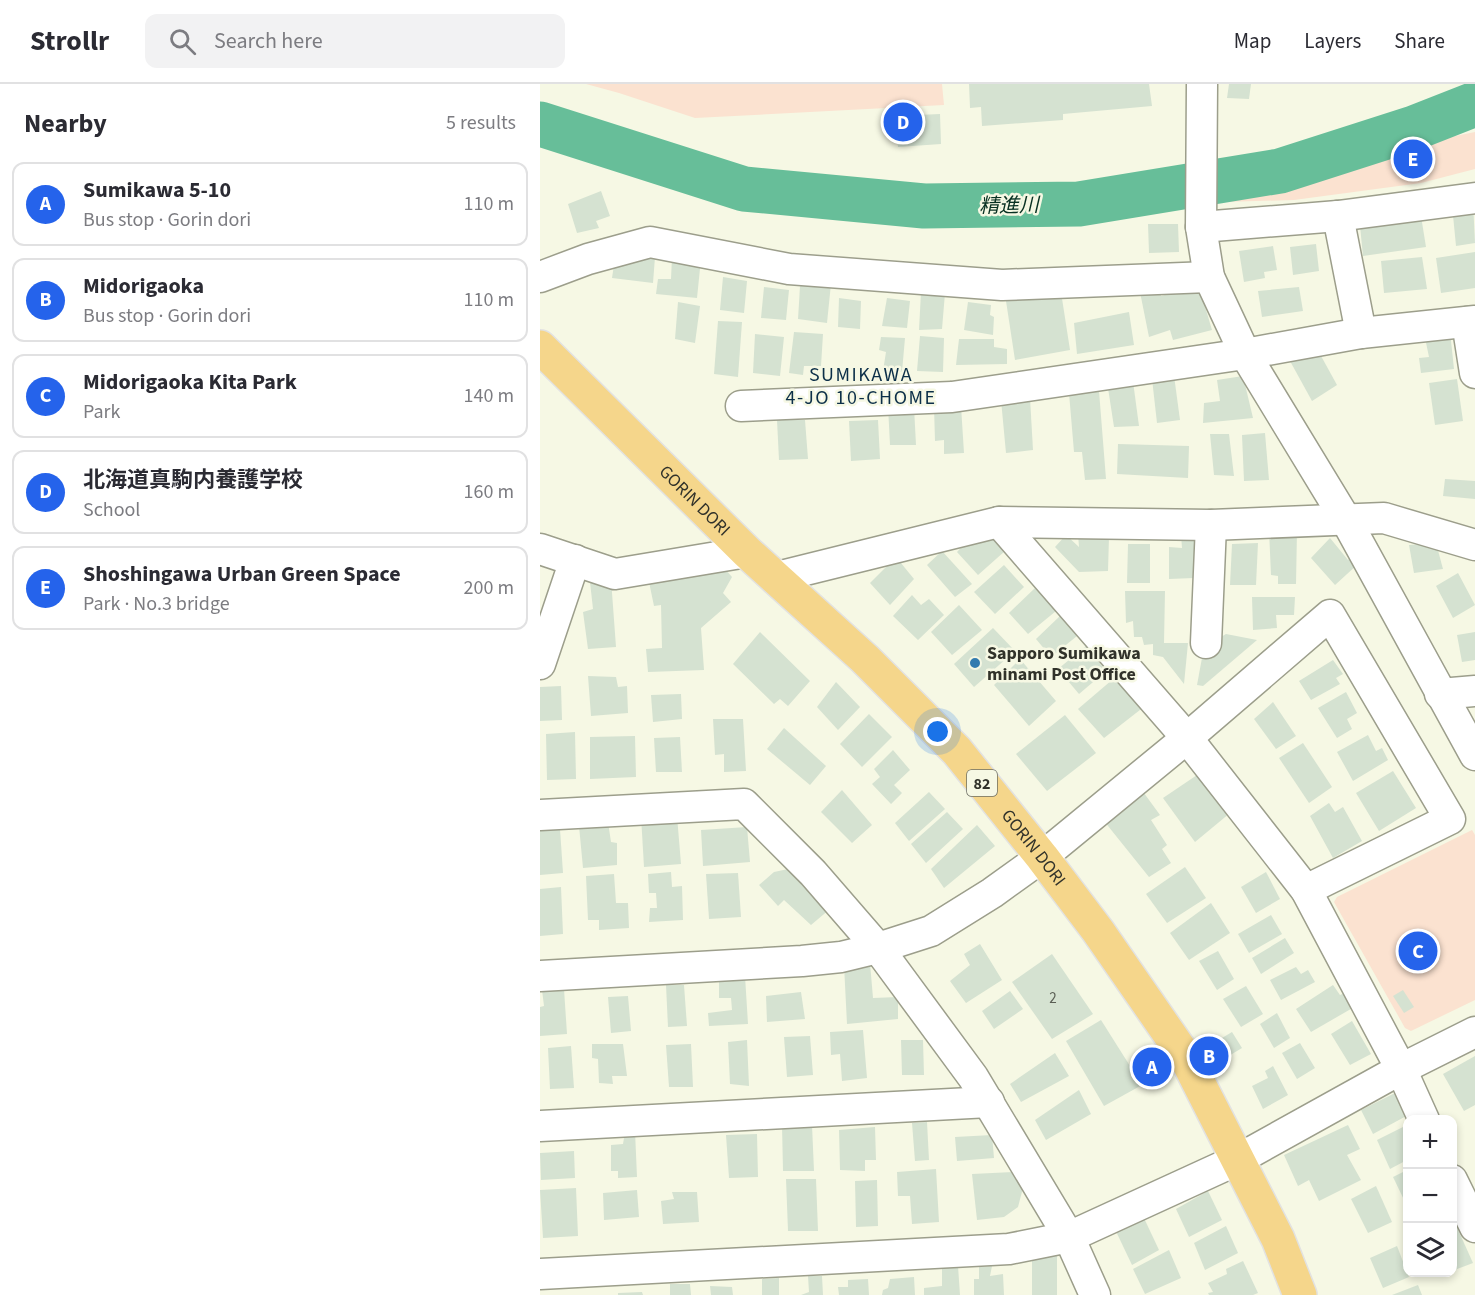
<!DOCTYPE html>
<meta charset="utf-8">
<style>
body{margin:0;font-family:"Source Sans 3","Noto Sans JP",sans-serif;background:#f2f2f3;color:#2b2b33}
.controls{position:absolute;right:18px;bottom:18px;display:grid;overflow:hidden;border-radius:12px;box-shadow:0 3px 9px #0003}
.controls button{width:54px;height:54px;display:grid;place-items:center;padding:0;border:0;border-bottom:2px solid #e1e1e2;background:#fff;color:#2b2b33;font:30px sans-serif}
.you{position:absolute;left:398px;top:648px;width:21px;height:21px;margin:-15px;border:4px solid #fff;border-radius:50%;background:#1a73e8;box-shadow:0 0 0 9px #1a73e833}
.badge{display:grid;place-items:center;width:39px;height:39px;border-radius:50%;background:#2563eb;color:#fff;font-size:20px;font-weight:700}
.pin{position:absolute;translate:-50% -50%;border:3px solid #fff;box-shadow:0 2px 6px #0006}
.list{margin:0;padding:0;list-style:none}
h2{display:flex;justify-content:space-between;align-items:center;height:78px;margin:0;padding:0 24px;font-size:26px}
h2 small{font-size:20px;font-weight:400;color:#7c7c81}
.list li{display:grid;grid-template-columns:39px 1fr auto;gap:18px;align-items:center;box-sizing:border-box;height:84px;margin:0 12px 12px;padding:0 12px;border:2px solid #e1e1e2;border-radius:12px}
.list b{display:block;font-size:22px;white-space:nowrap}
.list p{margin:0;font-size:20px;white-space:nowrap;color:#7c7c81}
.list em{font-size:20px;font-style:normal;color:#7c7c81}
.icon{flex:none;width:33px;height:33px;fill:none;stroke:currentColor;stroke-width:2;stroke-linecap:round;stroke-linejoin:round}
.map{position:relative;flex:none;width:935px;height:1211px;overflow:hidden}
header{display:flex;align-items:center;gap:36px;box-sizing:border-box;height:84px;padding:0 30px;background:#fff;border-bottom:2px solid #e1e1e2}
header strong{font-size:28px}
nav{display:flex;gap:33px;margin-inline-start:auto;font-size:21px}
.search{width:420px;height:54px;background:#f2f2f3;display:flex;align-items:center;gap:15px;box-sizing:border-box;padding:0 21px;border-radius:12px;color:#7c7c81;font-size:22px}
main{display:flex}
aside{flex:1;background:#fff}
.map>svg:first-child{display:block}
.green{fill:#fbe2d0}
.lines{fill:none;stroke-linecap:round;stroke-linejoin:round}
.river{stroke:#67be99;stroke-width:45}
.building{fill:#d5e2d1}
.minor-casing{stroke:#9c9e8b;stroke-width:33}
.major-casing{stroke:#e2e2e1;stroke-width:36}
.minor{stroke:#fff;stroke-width:30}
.major{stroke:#f5d68b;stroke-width:33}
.poi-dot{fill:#337baf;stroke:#f6f8e4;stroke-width:2}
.labels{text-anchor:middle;stroke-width:5;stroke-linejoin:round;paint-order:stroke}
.number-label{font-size:15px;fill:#5a5e54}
.shield{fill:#f6f8e4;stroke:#6c6d62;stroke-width:1.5}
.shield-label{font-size:16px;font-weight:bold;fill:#31322a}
.street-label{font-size:18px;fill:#31322a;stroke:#f6f8e4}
.poi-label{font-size:18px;font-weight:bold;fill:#31322a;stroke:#f6f8e4;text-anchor:start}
.water-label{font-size:20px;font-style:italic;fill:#083122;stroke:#f6f8e4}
.neighbourhood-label{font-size:20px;letter-spacing:1.5px;fill:#0c2f48;stroke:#f6f8e4}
</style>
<header>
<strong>Strollr</strong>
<div class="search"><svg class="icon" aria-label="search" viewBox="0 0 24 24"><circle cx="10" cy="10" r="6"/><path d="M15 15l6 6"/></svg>Search here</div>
<nav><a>Map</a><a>Layers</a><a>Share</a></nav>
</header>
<main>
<aside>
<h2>Nearby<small>5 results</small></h2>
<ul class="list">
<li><span class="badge">A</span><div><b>Sumikawa 5-10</b><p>Bus stop · Gorin dori</p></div><em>110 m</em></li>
<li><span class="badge">B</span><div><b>Midorigaoka</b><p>Bus stop · Gorin dori</p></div><em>110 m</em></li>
<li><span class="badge">C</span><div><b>Midorigaoka Kita Park</b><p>Park</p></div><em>140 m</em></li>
<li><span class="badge">D</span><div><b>北海道真駒内養護学校</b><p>School</p></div><em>160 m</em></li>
<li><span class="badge">E</span><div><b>Shoshingawa Urban Green Space</b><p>Park · No.3 bridge</p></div><em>200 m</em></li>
</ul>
</aside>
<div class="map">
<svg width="935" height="1211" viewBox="0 0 935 1211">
<rect width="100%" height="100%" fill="#f6f8e4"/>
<g class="green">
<path d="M46 0H402L404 21 155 34 79 9Z"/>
<path d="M935 48V85L881 99 754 116 683 118V106L851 65Z"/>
<path d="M932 746 935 751V916L871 947 865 944 794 818 797 813Z"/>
</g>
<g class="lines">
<path class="river" d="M0 40 204 105 384 122 539 120 740 87 874 44 935 20"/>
</g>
<g class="building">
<path d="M429 0H609L612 22 523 30V36L442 42 441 23 430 24Z"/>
<path d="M689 0H711L709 15 687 14Z"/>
<path d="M400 30 401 60 358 63 356 32Z"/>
<path d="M61 107 70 132 56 137 59 144 37 149 28 120Z"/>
<path d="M933 118 935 159 916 162 912 121Z"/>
<path d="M881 132 886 163 823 172 820 142Z"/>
<path d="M608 140H638L639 168 609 169Z"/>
<path d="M776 160 779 187 753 191 750 163Z"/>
<path d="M733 162 737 186 724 188 725 194 704 198 699 167Z"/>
<path d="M76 168 115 173 113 199 72 194Z"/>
<path d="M935 168V204L901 209 896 174Z"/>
<path d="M132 173 161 175 157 214 116 210 118 195H131Z"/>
<path d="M882 173 887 205 844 209 841 177Z"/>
<path d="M261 186 292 190 287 239 258 235Z"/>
<path d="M183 193 207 197 204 229 180 226Z"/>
<path d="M659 202 672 246 633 256 630 246 609 253 600 208 620 204 621 212Z"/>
<path d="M224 203 249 206 246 236 221 234Z"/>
<path d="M759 203 763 227 722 233 718 207Z"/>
<path d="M381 208 405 209 402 245 379 246Z"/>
<path d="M521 208 530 266 475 276 466 217Z"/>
<path d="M299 214 321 217 320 245 298 243Z"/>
<path d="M347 214 370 217 367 244 342 242Z"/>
<path d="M138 218 160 222 155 259 135 255Z"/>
<path d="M428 218 451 221 450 231 454 233 453 251 424 246Z"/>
<path d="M589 228 594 261 537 270 534 239Z"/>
<path d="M178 237 202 238 198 293 174 290Z"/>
<path d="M910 247 914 285 881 289 879 274 889 273 884 249Z"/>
<path d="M254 248 283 250 281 282H264L263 291 249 289Z"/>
<path d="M215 250 244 253 240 292 213 289Z"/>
<path d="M380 252 404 254 403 288 377 287Z"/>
<path d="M341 253 365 254 362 288 343 287 346 268 339 266Z"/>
<path d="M419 255H454V263L467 265V280L416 281Z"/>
<path d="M775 261 797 301 772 317 750 277Z"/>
<path d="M633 284 640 336 617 339 611 286Z"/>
<path d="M592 290 599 342 574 343 566 291Z"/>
<path d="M703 292 713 334 663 339 664 319 680 317 677 296Z"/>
<path d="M917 295 923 337 895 341 889 299Z"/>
<path d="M559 307 566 395 545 396 542 368H534L529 309Z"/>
<path d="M490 314 493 366 466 369 461 316Z"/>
<path d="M348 322 374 323 376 361H350Z"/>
<path d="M421 322 424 369 404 370V356L395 357 394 323Z"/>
<path d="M237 336H265L268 375 239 376Z"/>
<path d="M338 336 340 375 311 377 309 337Z"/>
<path d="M725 349 729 396 704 397 702 351Z"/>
<path d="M670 350H689L694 392 674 391Z"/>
<path d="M578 360 649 362 648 394 577 390Z"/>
<path d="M905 395 935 397V415L903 412Z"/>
<path d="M729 446 757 447 756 500H738V492L731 491Z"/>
<path d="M447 448 465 467 438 491 417 468 434 450Z"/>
<path d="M538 450 569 453 568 487 539 488 515 463 526 451 539 463Z"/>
<path d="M641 451H654V494L629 495V463L642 464Z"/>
<path d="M790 454 808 476 812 472 818 480 795 501 771 474Z"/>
<path d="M718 459 716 501H690L692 460Z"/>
<path d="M896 459 903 485 874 489 869 461Z"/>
<path d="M588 460H610V499H587Z"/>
<path d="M402 467 432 500 415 513 387 481Z"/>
<path d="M356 473 374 495 350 521 330 499Z"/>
<path d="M464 481 484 503 455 530 434 508Z"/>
<path d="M185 485 192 493 183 509 191 518 161 544 164 586 108 588 106 565 122 564 121 521 114 522 109 498Z"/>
<path d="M918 489 935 521 913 534 896 502Z"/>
<path d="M71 495 76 563 48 565 43 528 53 525 50 498Z"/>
<path d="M495 504 516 527 488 550 469 529Z"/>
<path d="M585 507H625L624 559H648L644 600 623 573 613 571V560L604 561 602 553H594L593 537 586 539Z"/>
<path d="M372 511 381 521 389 515 404 531 378 556 353 532Z"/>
<path d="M712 513H755L754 531H736L737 544 713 546Z"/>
<path d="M419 521 442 546 412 571 391 548Z"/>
<path d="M520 532 537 552 511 573 496 555Z"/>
<path d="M453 544 475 567 434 603 414 580Z"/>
<path d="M220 548 270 597 248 622 240 615 234 620 193 580Z"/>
<path d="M935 548V576L922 578 917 551Z"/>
<path d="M686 550 717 556 663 602 657 601 664 563Z"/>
<path d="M546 562 566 587 539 610 518 585Z"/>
<path d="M480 575 516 617 489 642 454 601Z"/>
<path d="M793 576 803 590 796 594 800 600 771 616 759 597Z"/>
<path d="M579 590 605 622 564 654 538 625Z"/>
<path d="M48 592 76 593 78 603 87 602 88 629 51 632Z"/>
<path d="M296 598 320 623 298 646 277 623Z"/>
<path d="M21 602 22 636 0 637V603Z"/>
<path d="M806 608 817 629 807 635 812 645 797 654 778 624Z"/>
<path d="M141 610 142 635 113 638 111 611Z"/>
<path d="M733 618 756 652 736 665 714 635Z"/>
<path d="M329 630 352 653 322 683 300 660Z"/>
<path d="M525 631 556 669 507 707 476 670Z"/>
<path d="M173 635H203L206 687 184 688V670L175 671Z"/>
<path d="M244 644 286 682 270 701 227 665Z"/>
<path d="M35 648 36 695 7 696 6 650Z"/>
<path d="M828 651 836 667 842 664 848 676 813 697 797 668Z"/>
<path d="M95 652 96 693 50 695V653Z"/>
<path d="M140 653 142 688H116L114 654Z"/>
<path d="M763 659 792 703 769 719 739 674Z"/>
<path d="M353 666 370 686 354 701 362 709 351 720 332 700 340 693 334 685Z"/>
<path d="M663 687 690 729 655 758 623 714Z"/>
<path d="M853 687 876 724 839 747 816 709Z"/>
<path d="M601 705 620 731 611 736 627 761 622 765 631 779 609 793 560 732Z"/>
<path d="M302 706 332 741 312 759 281 728Z"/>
<path d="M389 708 405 725 369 757 355 739Z"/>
<path d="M789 719 795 728 803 723 822 757 793 774 770 732Z"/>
<path d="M407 728 423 745 386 779 371 760Z"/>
<path d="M101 732H137L141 780 104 783Z"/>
<path d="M68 738 71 758 77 759V781L43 784 39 742Z"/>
<path d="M437 741 455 762 404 804 391 785Z"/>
<path d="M207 743 210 778 163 782 161 746Z"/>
<path d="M20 745 23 789 0 791V746Z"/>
<path d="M645 783 666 814 627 839 606 810Z"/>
<path d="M253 784 290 825 271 841 244 816 238 822 219 801 234 788Z"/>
<path d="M131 788 132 803 142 802 143 836 109 838 110 824H117L116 809H109L108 790Z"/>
<path d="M726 788 740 815 716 829 701 803Z"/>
<path d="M198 789 201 833 169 835 166 790Z"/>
<path d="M74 790 76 819H88L89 844 59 846V836H48L46 792Z"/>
<path d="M21 803 23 850 0 852V805Z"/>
<path d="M671 819 690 849 649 876 630 849Z"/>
<path d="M731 831 742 850 709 869 698 850Z"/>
<path d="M745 854 754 869 721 890 712 874Z"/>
<path d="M440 860 462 896 426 919 410 897 430 881 424 870Z"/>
<path d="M678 867 694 895 677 906 659 877Z"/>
<path d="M512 870 553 930 512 955 472 898Z"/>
<path d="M330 879 333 914 358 913V935L307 940 304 881Z"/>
<path d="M756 883 761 890 768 886 775 898 741 916 730 896Z"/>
<path d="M205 892 208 940 169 942 168 929 192 926 191 914H179V893Z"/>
<path d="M126 901H144L147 942 128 943Z"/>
<path d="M793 901 800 911 807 908 816 922 771 948 756 925Z"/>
<path d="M706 902 723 930 701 943 683 915Z"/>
<path d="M24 905 27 950 0 952V923L4 922 2 906Z"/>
<path d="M863 906 874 923 864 929 853 912Z"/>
<path d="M470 907 483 925 454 945 442 927Z"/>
<path d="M261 908 265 935 227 938 226 912Z"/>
<path d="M88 912 91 947 71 949 68 913Z"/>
<path d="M737 929 750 954 734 964 720 940Z"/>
<path d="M561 936 602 1001 564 1022 526 957Z"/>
<path d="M812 937 831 970 810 981 791 950Z"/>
<path d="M323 946 327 994 302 997 300 970 291 971 290 948Z"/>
<path d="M692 948 702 964 687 973 677 957Z"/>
<path d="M270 952 273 991 247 993 244 953Z"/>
<path d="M207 956 209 1002 190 1000 188 958Z"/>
<path d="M361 956H383L384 991H362Z"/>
<path d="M760 959 775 984 757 995 742 969Z"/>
<path d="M52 960H83L87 992H72L73 1000 59 999 58 975 52 974Z"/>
<path d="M151 960 153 1003H129L126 961Z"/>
<path d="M31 962 34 1004 10 1005 8 964Z"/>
<path d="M515 969 529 992 481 1018 470 1000Z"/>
<path d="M935 972V1021L924 1027 903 990Z"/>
<path d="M733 982 748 1011 723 1025 712 1002 728 994 725 987Z"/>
<path d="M539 1006 551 1030 506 1056 495 1036Z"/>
<path d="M859 1007 870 1030 833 1050 821 1026Z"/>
<path d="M387 1038 389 1076 375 1077 372 1039Z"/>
<path d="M242 1041H272L274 1087H243Z"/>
<path d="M808 1041 820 1065 807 1071 821 1096 779 1117 769 1096 758 1102 744 1071Z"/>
<path d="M867 1041V1076L850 1085 837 1056Z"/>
<path d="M335 1043 336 1076H325V1087L300 1086 299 1046Z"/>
<path d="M95 1047 97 1093 78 1094V1087H71V1061L83 1060 85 1048Z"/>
<path d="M217 1050 218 1093 189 1094 186 1051Z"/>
<path d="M452 1051 454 1074 417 1077 415 1053Z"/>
<path d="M34 1067 35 1094 1 1096 0 1069Z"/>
<path d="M396 1085 399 1138 372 1140 370 1112H358L357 1088Z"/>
<path d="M867 1086V1119L866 1120 853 1093Z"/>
<path d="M473 1088 483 1104 478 1123 464 1133 437 1136 432 1090Z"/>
<path d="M246 1095H276L278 1147H248Z"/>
<path d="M337 1096 338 1142 316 1143 315 1097Z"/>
<path d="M836 1102 852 1138 828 1149 811 1115Z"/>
<path d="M36 1104 38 1152 3 1154 0 1106Z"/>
<path d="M97 1106 99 1133 64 1136 63 1109Z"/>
<path d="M668 1107 682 1136 649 1153 636 1125Z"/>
<path d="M132 1108H157L159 1138 123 1140 121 1117 134 1115Z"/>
<path d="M603 1132 619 1166 592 1181 572 1139Z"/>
<path d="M915 1139 933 1179 912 1187V1140Z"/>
<path d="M686 1142 698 1169 665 1186 654 1159Z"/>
<path d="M857 1162 869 1193 843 1204 830 1174Z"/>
<path d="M629 1166 641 1194 605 1210 593 1185Z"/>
<path d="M517 1172V1211H492V1174Z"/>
<path d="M703 1177 718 1209 713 1211H669L668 1209 673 1208 668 1199 687 1190 686 1185Z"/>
<path d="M418 1182 420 1211H384V1204L402 1202V1184Z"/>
<path d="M452 1182 450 1192 463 1190 464 1211H434V1195H439V1183Z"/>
<path d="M268 1192H282L283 1211H261L269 1208Z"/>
<path d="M374 1193 375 1211H342L343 1206 348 1204 350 1195Z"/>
<path d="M239 1194V1211H222V1195Z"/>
<path d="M328 1195 329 1211H299L298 1203H308V1196Z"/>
<path d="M130 1200H150L151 1211H130Z"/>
<path d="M878 1201 882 1211H852Z"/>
<path d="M170 1202 192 1203 193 1211H171Z"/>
<path d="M102 1208 103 1211H78V1209Z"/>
</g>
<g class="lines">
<g class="minor-casing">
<g id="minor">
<path d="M662 0 661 143 669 193 705 270 806 436 935 671"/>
<path d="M798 132 821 249"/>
<path d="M661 143 798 132 935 114"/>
<path d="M0 193 48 175 110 158 249 185 462 201 669 193"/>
<path d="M927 238 935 289"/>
<path d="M201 322 412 313 705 270 821 249 935 237"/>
<path d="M459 438 647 654 766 806 861 985 884 1036"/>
<path d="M0 465 75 490 207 468"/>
<path d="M237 493 459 438 671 441 844 434 935 461"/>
<path d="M666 559 671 441"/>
<path d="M0 580 35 476"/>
<path d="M900 610 935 607"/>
<path d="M0 731 204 720 273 789 338 864 433 993 529 1153 555 1211"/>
<path d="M0 892 262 877 301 873 338 864 391 847 452 809 502 773 647 654 790 531 910 735 766 806"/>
<path d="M0 1042 449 1018"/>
<path d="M912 1096 935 1143"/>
<path d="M0 1190 469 1165 529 1153 697 1076 861 985 935 948"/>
</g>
</g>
<g class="major-casing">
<g id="major">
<path id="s1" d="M0 263 207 468 325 575 417 667 502 773 558 847 646 974 738 1155 760 1211"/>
</g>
</g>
<use href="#minor" class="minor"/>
<use href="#major" class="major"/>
</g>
<circle class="poi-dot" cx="435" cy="579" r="6"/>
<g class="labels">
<g class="number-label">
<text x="513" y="919">2</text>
</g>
<rect class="shield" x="427" y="686" width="30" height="26" rx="4.5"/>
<g class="shield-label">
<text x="442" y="705">82</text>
</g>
<g class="street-label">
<text dy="6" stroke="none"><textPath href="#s1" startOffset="218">GORIN DORI</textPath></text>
<text dy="6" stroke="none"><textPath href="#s1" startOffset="704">GORIN DORI</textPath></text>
</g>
<g class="poi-label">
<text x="447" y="575">Sapporo Sumikawa<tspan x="447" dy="21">minami Post Office</tspan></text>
</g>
<g class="water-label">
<text transform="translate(469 121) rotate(-1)" y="7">精進川</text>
</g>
<g class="neighbourhood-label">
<text x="321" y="297">SUMIKAWA<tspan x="321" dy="23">4-JO 10-CHOME</tspan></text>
</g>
</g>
</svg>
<div class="controls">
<button>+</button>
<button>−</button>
<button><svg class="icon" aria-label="layers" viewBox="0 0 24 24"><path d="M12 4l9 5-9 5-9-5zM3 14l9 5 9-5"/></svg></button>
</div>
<div class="you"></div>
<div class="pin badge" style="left:612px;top:983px">A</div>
<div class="pin badge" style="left:669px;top:972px">B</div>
<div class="pin badge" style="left:878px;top:867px">C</div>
<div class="pin badge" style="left:363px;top:38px">D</div>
<div class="pin badge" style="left:873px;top:75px">E</div>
</div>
</main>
